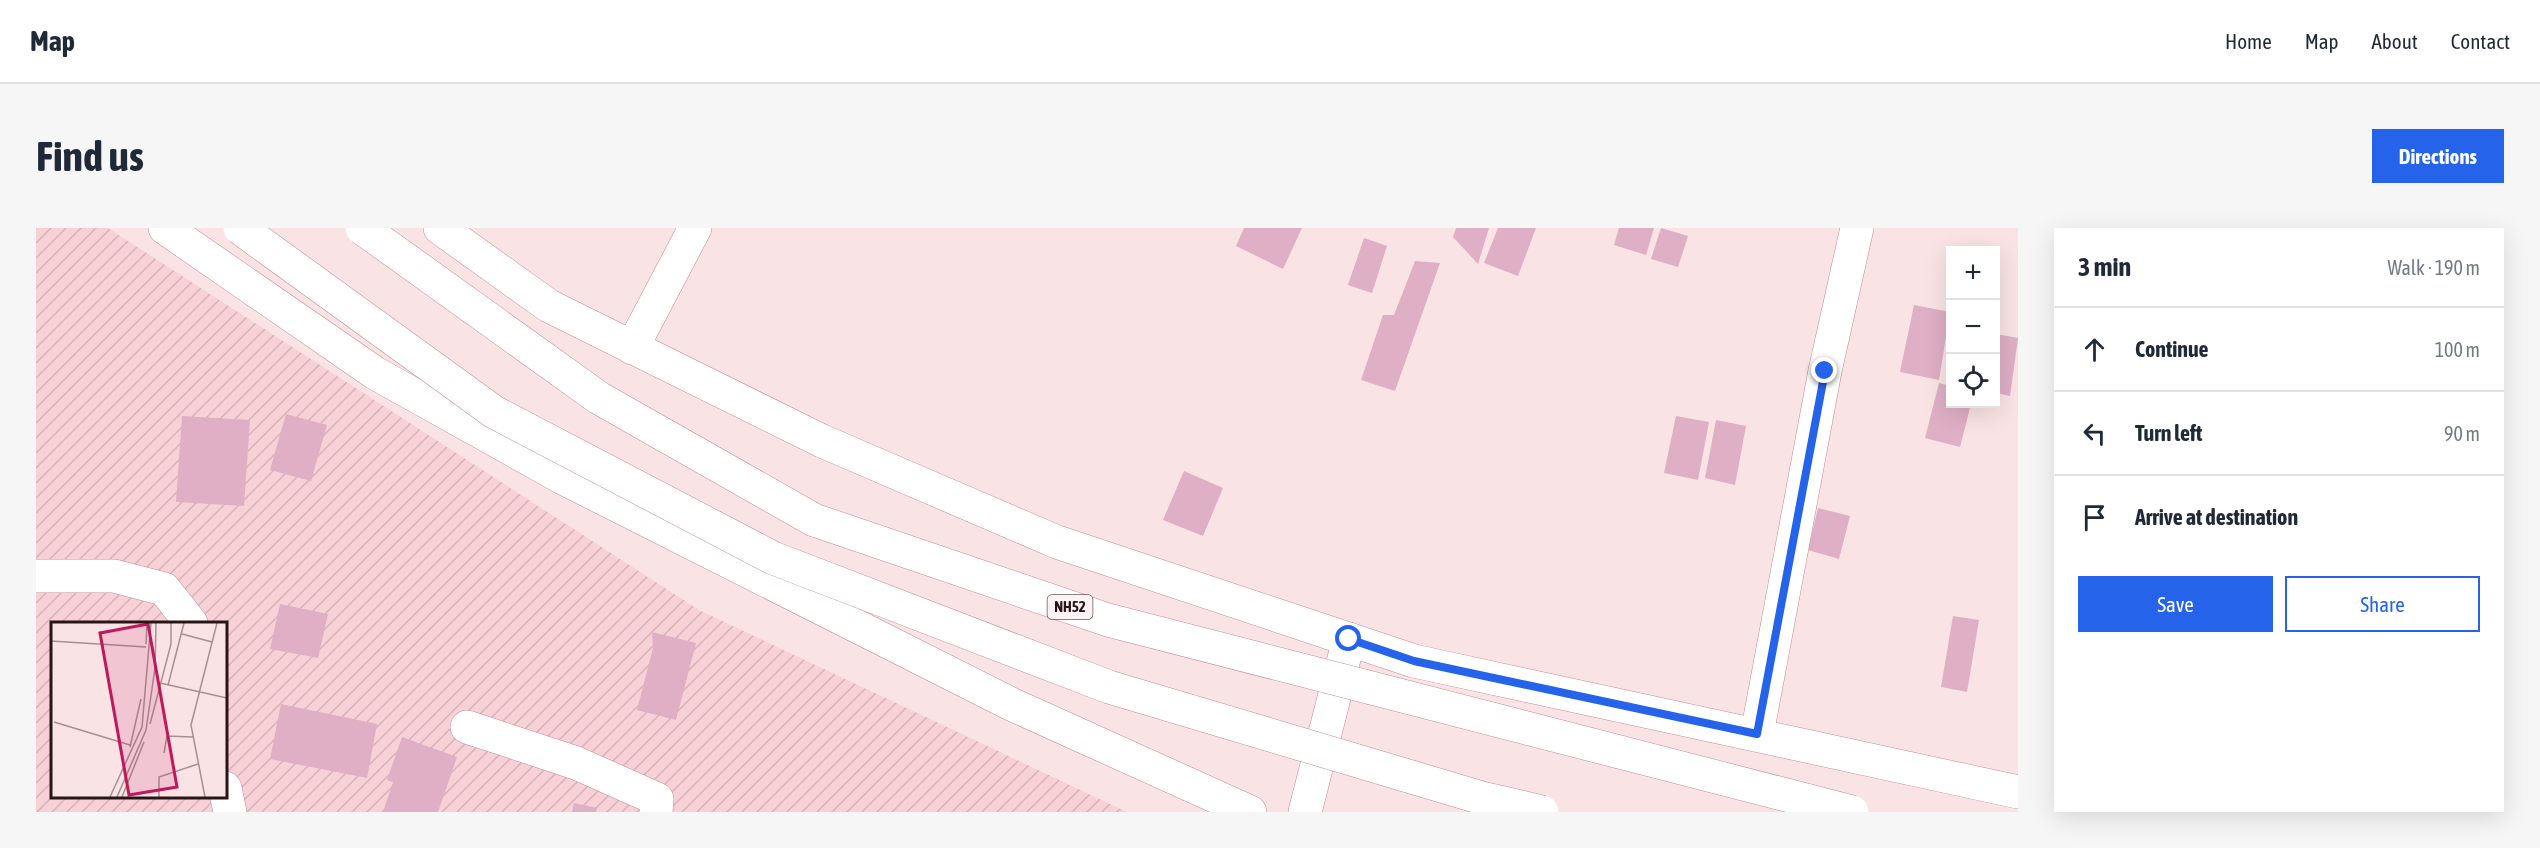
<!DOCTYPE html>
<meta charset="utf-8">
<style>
body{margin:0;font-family:"Asap Condensed",sans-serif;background:#f6f6f7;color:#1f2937}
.controls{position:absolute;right:18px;top:18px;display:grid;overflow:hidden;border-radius:0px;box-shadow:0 6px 24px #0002}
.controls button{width:54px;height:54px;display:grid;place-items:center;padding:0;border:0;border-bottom:2px solid #e0e1e3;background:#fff;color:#1f2937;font:30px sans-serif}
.stop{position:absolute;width:18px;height:18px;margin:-14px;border:4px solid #2563eb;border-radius:50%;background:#fff}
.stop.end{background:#2563eb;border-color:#fff;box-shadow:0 2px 6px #0008}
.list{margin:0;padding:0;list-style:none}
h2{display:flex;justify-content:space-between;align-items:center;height:78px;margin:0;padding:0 24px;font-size:26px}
h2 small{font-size:20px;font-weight:400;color:#747a83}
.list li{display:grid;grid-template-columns:39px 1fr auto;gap:18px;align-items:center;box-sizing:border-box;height:84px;padding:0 24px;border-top:2px solid #e0e1e3}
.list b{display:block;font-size:22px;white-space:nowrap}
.list em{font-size:20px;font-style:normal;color:#747a83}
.actions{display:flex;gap:12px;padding:18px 24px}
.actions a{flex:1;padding:14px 0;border:2px solid #2563eb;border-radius:0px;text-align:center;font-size:21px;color:#2563eb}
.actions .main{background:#2563eb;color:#fff}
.icon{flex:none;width:33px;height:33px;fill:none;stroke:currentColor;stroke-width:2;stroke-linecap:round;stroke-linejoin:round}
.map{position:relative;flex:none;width:1982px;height:584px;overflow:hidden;border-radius:0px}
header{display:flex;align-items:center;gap:36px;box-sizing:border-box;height:84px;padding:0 30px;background:#fff;border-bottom:2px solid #e0e1e3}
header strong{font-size:28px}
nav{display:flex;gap:33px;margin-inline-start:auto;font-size:21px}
.intro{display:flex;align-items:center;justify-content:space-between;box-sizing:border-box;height:144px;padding:0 36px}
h1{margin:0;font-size:42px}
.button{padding:15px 27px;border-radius:0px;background:#2563eb;color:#fff;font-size:21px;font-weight:700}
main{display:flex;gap:36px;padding:0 36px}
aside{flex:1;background:#fff;border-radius:0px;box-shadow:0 6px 24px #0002}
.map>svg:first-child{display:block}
.industrial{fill:url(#industrial-furrows);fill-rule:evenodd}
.building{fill:#dfafc5}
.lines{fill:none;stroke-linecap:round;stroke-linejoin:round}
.minor-casing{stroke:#c08d95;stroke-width:34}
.minor{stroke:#fff;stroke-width:33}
.highway-bridge-casing{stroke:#c08d95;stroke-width:34;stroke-linecap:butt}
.highway-bridge{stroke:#fff;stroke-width:33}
.route{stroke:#2563eb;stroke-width:8}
.labels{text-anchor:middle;stroke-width:4.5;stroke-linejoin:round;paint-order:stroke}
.shield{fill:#fef3f4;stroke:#68585a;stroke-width:1.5}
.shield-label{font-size:15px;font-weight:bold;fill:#281518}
.inset-road{fill:none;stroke:#a59193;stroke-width:1.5}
.view{fill:#c2185b;fill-opacity:0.15;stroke:#c2185b;stroke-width:3}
.inset-edge{fill:none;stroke:#281518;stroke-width:3}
</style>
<header>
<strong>Map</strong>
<nav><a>Home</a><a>Map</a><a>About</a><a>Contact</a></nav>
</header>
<div class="intro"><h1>Find us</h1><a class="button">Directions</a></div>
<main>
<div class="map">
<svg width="1982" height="584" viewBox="0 0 1982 584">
<defs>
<pattern id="industrial-furrows" width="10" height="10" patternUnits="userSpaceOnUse" patternTransform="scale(1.5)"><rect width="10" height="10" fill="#f8d1d6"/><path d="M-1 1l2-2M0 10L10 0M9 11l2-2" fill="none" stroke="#d5b3b7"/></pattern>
</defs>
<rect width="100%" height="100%" fill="#f9e3e5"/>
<path class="industrial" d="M0 0H72L663 382 1091 584H0ZM16 395H189V568H16Z"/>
<g class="building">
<path d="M1208 0H1266L1247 41 1200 18Z"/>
<path d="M1420 0H1453L1442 36 1417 9Z"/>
<path d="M1462 0H1500L1482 48 1448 35Z"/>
<path d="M1583 0H1618L1610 27 1578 17Z"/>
<path d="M1625 0 1652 8 1642 39 1615 31Z"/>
<path d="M1328 10 1351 18 1336 65 1312 57Z"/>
<path d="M1379 33 1404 35 1359 163 1325 152 1347 87H1358Z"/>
<path d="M1878 77 1914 84 1903 152 1864 144Z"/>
<path d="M1960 106 1982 110 1974 168 1960 165Z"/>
<path d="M1903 155 1914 158V176H1935L1924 219 1889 210Z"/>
<path d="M250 186 291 197 275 253 234 242Z"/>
<path d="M146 188 214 192 208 278 140 274Z"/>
<path d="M1640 188 1673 194 1662 252 1628 245Z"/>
<path d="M1680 192 1710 198 1699 257 1669 250Z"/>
<path d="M1148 243 1187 260 1167 308 1127 292Z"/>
<path d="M1782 280 1814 288 1803 331 1772 322Z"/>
<path d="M244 376 292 386 282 430 234 421Z"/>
<path d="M1917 388 1943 392 1931 464 1905 459Z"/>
<path d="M616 404 660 415 640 492 601 482 617 420Z"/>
<path d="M245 476 341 496 331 550 234 531Z"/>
<path d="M366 509 421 529 402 584H347L357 554 351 552Z"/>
<path d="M538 575 561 580 560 584H536Z"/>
</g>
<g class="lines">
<g class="minor-casing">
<g id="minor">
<path d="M129 0 339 145 527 250 975 476 1214 584"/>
<path d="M404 0 513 78 786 213 1021 314 1378 433 1982 564"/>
<path d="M596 120 659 0"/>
<path d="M0 348H78L128 361 155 395"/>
<path d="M431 499 540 535 621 571 620 584"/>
<path d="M1721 506 1789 143 1821 0"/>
<path d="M189 560 194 584"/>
<path d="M1269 584 1313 411"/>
</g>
</g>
<use href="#minor" class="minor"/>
<g class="highway-bridge-casing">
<g id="highway-bridge">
<path d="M204 0 458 184 737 330 1073 459 1446 570 1506 584"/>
<path d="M326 0 563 170 778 292 1072 392 1816 584"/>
</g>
</g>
<use href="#highway-bridge" class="highway-bridge"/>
</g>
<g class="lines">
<path class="route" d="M1313 411 1378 433 1721 506 1789 143"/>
</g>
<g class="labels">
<rect class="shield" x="1011.5" y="367" width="45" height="24" rx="4.5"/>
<g class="shield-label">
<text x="1034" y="384">NH52</text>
</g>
</g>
<g transform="translate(15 394)">
<rect width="176" height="176" fill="#f9e3e5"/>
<path class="inset-road" d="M131 12 161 20M0 19 95 25M95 22 96 1M109 61 176 76M117 63 133 1M3 100 79 123M99 102 120 22V1M79 125 90 77M113 131 116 114 142 115M59 175 91 105 100 1M66 175 95 108 104 46 105 1M71 175 93 120M108 175V155L147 142M154 175 140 103 166 1"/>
<path class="view" d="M97 2 126 165 78 173 49 11Z"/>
<rect width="176" height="176" class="inset-edge"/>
</g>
</svg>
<div class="controls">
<button>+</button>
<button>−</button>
<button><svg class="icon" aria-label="locate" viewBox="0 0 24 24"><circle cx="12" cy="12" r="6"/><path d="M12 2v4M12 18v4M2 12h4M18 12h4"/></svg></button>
</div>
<div class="stop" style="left:1313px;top:411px"></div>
<div class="stop end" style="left:1789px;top:143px"></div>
</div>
<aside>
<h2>3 min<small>Walk · 190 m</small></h2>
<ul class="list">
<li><svg class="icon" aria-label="ahead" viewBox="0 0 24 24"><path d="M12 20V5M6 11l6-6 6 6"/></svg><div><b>Continue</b></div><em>100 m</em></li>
<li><svg class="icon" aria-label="left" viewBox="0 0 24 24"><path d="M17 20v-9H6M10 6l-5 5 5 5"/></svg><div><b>Turn left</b></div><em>90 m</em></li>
<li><svg class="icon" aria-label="arrive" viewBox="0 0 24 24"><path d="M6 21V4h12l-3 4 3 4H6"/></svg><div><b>Arrive at destination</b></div></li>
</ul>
<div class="actions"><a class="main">Save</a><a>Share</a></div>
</aside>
</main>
